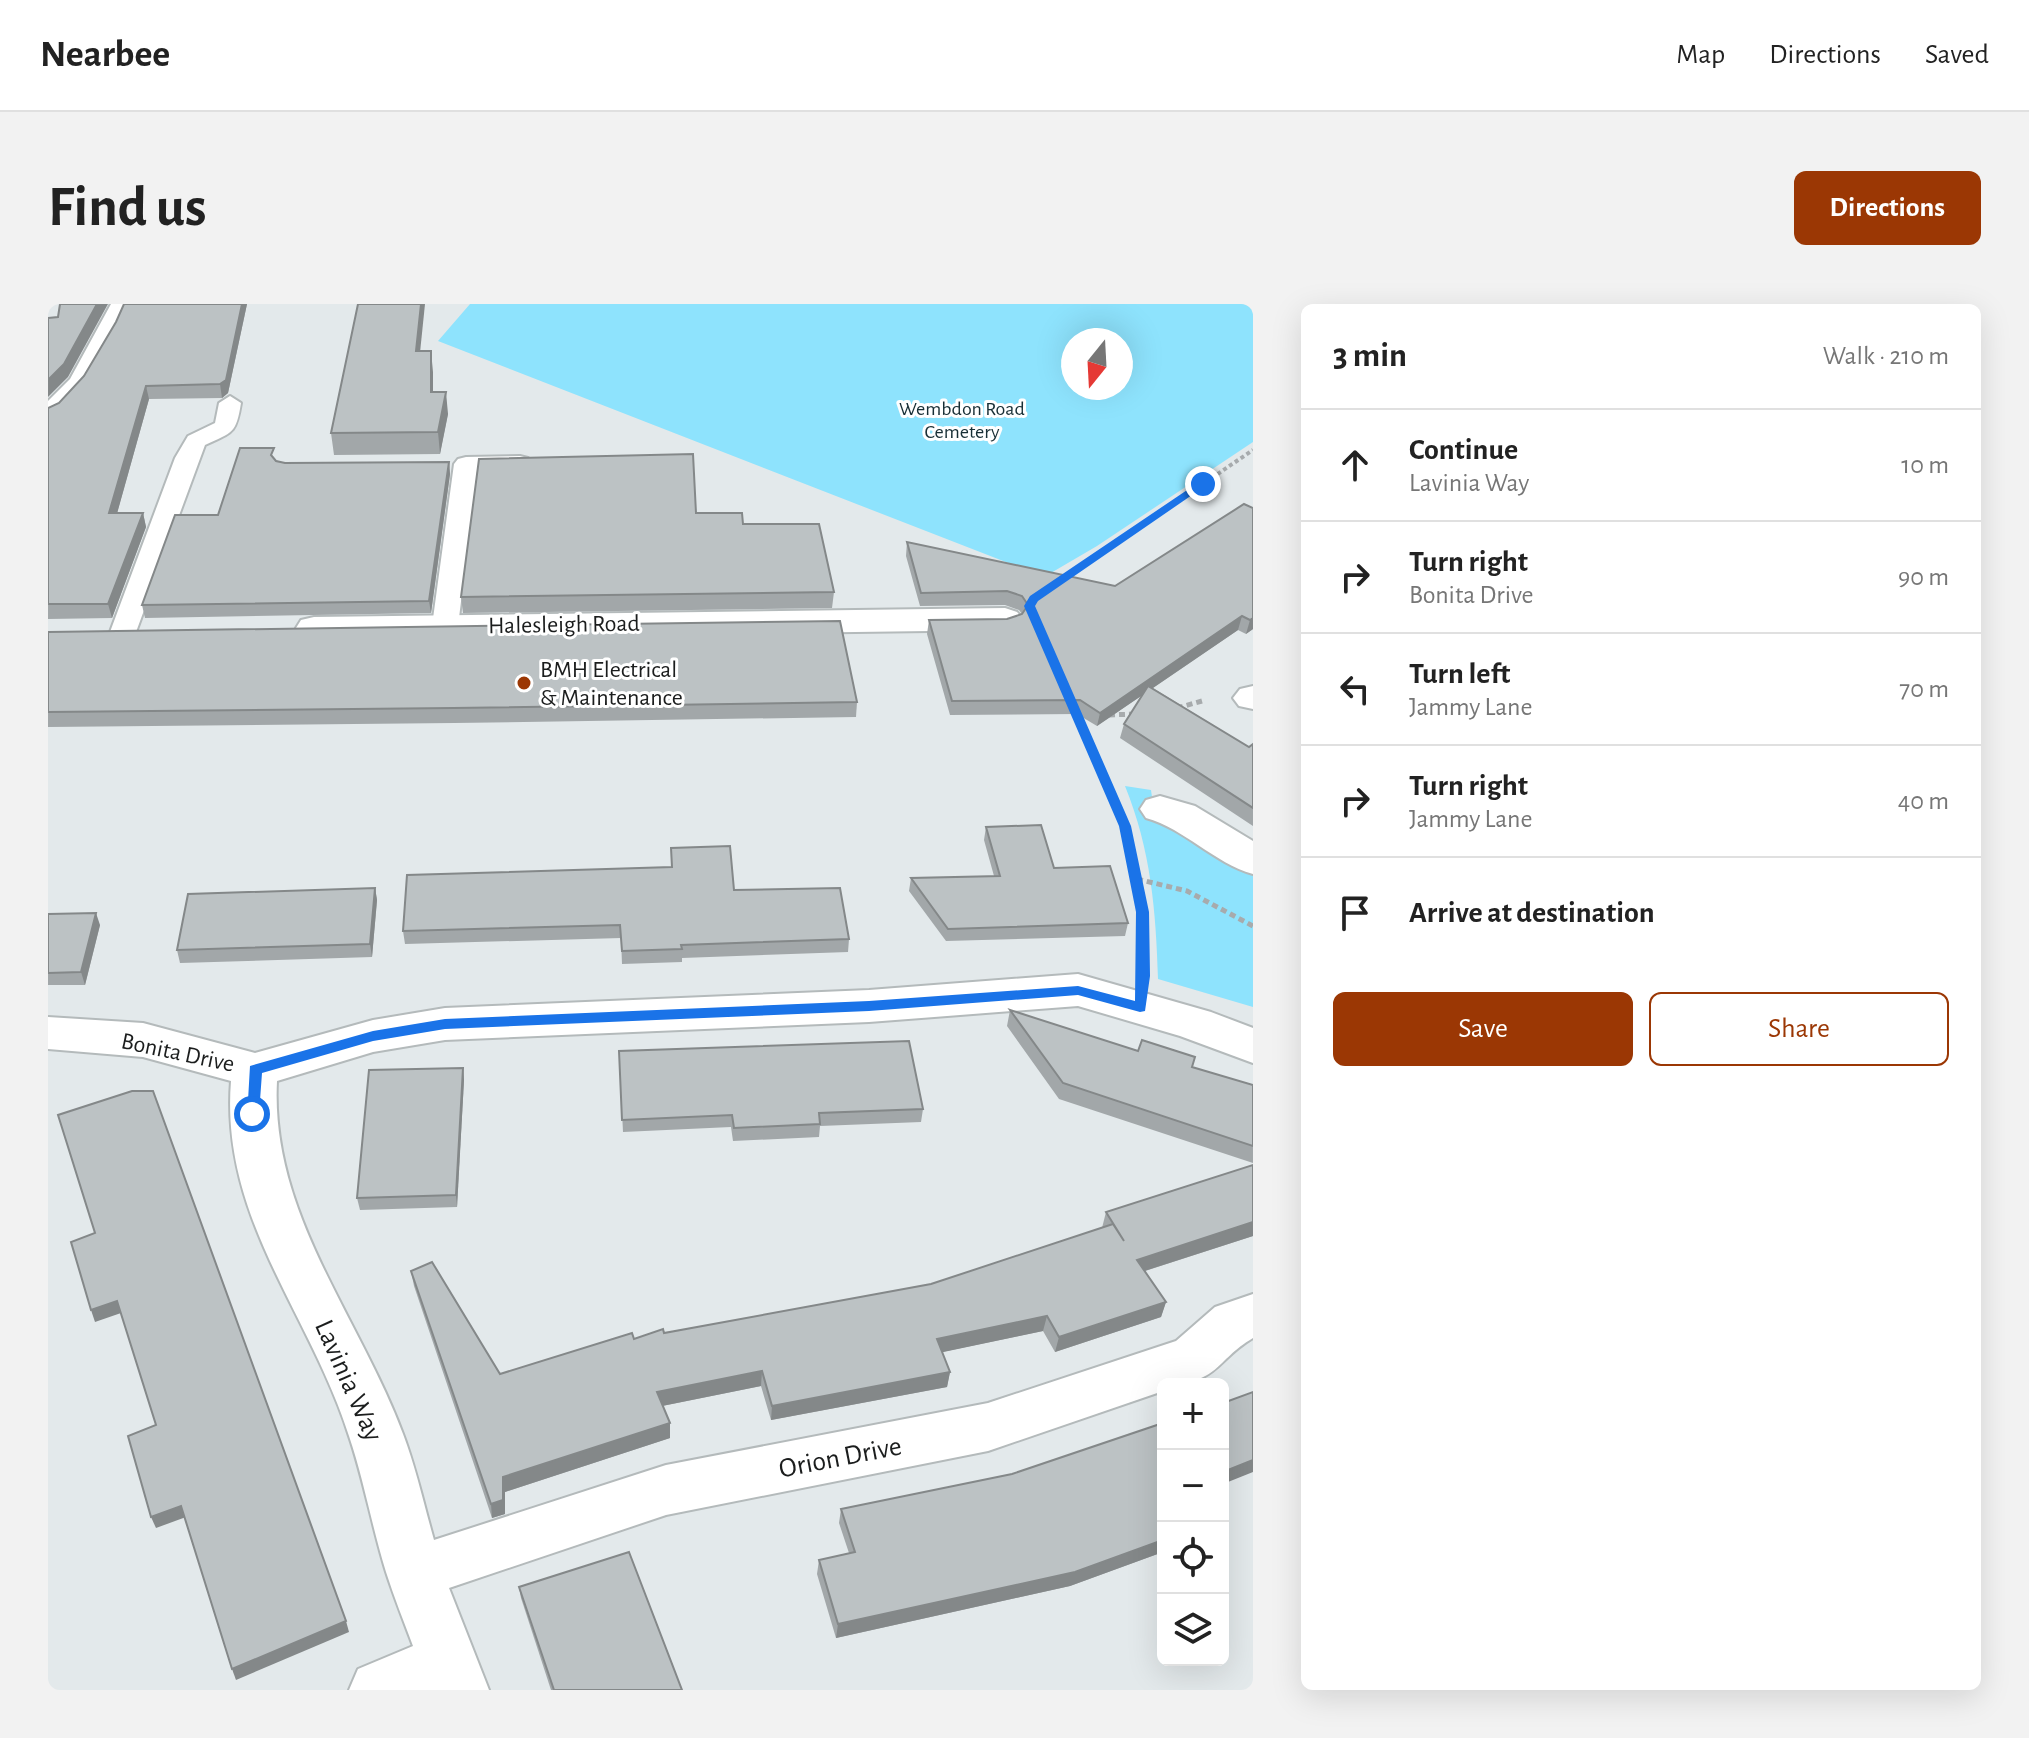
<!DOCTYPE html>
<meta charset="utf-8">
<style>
body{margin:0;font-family:"Alegreya Sans",sans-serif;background:#f2f2f2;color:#222}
.controls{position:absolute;right:24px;bottom:24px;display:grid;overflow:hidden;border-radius:12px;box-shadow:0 8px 32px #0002}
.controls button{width:72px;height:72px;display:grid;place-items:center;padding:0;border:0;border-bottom:2px solid #e0e0e0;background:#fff;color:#222;font:40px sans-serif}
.compass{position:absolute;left:1013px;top:24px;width:72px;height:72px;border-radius:50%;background:#fff;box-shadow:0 8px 32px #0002;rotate:198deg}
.stop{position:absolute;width:24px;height:24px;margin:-18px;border:6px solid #1a73e8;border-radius:50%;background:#fff}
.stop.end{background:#1a73e8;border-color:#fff;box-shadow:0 2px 8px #0008}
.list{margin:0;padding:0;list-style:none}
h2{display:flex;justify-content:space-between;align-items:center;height:104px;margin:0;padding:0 32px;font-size:34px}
h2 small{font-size:26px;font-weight:400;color:#767676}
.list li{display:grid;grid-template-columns:52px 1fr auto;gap:24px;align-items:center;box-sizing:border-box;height:112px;padding:0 32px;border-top:2px solid #e0e0e0}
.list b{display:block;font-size:30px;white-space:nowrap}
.list p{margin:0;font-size:26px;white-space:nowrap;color:#767676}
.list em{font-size:26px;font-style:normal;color:#767676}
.actions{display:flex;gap:16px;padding:24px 32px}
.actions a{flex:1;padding:18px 0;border:2px solid #9b3704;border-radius:12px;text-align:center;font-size:28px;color:#9b3704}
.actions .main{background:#9b3704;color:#fff}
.icon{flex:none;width:44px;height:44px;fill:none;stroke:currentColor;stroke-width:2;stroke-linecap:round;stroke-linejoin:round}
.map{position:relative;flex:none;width:1205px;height:1386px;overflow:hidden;border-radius:12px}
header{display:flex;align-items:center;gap:48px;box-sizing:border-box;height:112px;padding:0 40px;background:#fff;border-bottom:2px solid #e0e0e0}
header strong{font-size:38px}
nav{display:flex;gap:44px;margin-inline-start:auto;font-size:28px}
.intro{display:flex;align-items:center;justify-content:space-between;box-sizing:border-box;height:192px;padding:0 48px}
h1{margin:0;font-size:56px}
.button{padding:20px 36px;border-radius:12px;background:#9b3704;color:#fff;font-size:28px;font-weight:700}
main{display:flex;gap:48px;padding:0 48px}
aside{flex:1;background:#fff;border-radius:12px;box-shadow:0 8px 32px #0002}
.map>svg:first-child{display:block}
.green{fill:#8ee3fd;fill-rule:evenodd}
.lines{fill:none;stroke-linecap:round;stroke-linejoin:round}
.lane-casing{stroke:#b4babb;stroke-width:4}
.street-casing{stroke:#b4babb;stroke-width:4}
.path-far1{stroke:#a7abad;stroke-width:4;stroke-dasharray:4 3;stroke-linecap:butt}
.path{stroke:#a7abad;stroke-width:5;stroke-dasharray:6 4;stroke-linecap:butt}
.lane{fill:#fff;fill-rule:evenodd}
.street{fill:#fff;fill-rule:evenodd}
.wall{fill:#a2a7a9}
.shaded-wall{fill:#848889}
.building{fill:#bcc2c4;stroke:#848889;stroke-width:2}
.route{fill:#1a73e8}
.poi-dot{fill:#9b3704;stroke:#fff;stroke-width:3}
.labels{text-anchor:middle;stroke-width:6;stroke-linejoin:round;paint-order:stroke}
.far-park-label{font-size:20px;fill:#172e35;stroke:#fff}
.street-label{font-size:24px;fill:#1b1d1d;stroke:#fff}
.poi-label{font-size:24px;fill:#1b1d1d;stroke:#fff;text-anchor:start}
.near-street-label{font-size:28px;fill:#1b1d1d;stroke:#fff}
</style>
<header>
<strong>Nearbee</strong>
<nav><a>Map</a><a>Directions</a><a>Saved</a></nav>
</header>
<div class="intro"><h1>Find us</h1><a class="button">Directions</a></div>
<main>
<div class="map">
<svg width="1205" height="1386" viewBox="0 0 1205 1386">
<rect width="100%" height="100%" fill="#e3e9eb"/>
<g class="green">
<path d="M422 0H1205V138L1049 242 996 273 390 37ZM1025 36H1073V84H1025Z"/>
<path d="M1077 482 1103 486 1106 507 1205 569V703L1110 675C1108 607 1103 546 1077 482Z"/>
</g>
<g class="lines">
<g class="lane-casing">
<g id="lane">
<path d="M63 0H83C68 30 33 108 0 117V97L22 75Z"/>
<path d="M182 92 193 99C188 130 185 128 157 141L88 328 84 333H66L62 328 127 154 140 132 167 119 171 99Z"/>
<path d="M472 152 480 154 484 159 480 164 429 167 410 322 406 327H388L384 322 406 160 410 155 418 153Z"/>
</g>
</g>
<g class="street-casing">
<g id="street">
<path d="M957 304 969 308 975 315 969 322 957 326 266 335 253 332 248 324 253 316 266 313Z"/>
<path d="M1205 382V405L1191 402 1185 394 1192 385Z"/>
<path d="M1112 492 1147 502 1205 537V570C1166 559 1137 525 1098 514L1092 505 1098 496Z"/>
<path d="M1030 670 1163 708 1205 724V759L1132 732 1030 702 821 718 397 736 325 748 229 777C222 909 311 1012 355 1130 368 1164 376 1201 386 1236L618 1161 940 1099 1128 1037 1167 1003 1205 990V1034C1166 1057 1172 1080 1115 1080V1087L940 1147 618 1211 401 1284 441 1386H301L310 1365 365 1342C356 1318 346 1293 338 1268 324 1223 316 1176 301 1132 262 1009 172 914 183 777L95 753 0 745V713L95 719 207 749 325 716 397 704 821 686Z"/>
</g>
</g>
<path class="path-far1" d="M1013 276 1205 146"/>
<g class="path">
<path d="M1129 404 1154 397"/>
<path d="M1030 408 1063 487"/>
<path d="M1061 411 1087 410"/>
<path d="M1083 545 1095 608V654"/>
<path d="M1089 575 1139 587 1205 622"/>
</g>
<use href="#lane" class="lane"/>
<use href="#street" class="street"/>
</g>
<g class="wall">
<path d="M76 0H199L180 89 174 94 101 95 69 209H95L98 223 64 314 0 315V104L11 99 36 72 68 18Z"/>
<path d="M372 47H383L385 88 400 110 392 150 286 151 283 129Z"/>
<path d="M227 156 237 159 401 158 402 170 383 309 97 314 94 301 170 211Z"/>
<path d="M1196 200 1205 325 1198 330 1190 326 1105 384 1201 443 1205 440V522L1072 434 1076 420 1093 392 1049 422 1029 410 902 411 879 330 881 316 959 315 974 310 971 306 957 301 872 302 858 252 859 238 1067 282Z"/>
<path d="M648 209 695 220 786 288 784 304 415 309 413 293Z"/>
<path d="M0 328 809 398 808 413 406 419 0 423Z"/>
<path d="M938 523 1006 564 1080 619 1077 632 898 637 861 587 863 574 946 572 936 536Z"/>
<path d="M623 544 686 586 801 635 800 648 634 654V658L574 660 573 634 357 640 355 627 623 563Z"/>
<path d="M327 584 329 596 324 653 132 659 129 646Z"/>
<path d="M0 610 52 621 37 681H0Z"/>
<path d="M962 706 1090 747 1205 781V859L1011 795 959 722Z"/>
<path d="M571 747 875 805 873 818 772 822 771 833 685 837 683 823 575 828Z"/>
<path d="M415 764 416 776 409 903 312 906 309 894Z"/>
<path d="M1205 862V932L1097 967 1118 998 1113 1013 1007 1048 995 1027 894 1048 902 1068 899 1083 723 1116 713 1082 614 1102 622 1119V1134L457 1188V1210L444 1214 366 982 363 967 452 1070 586 1035 616 1029 883 980 1054 924 1058 908Z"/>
<path d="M1115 1119V1248L1022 1282 788 1334 769 1270 771 1256 801 1249 791 1219 793 1205 964 1170Z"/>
<path d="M471 1283 634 1386H503L473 1294Z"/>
</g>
<g class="shaded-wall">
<path d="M49 0H60L20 73 0 93V76Z"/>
<path d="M194 0H199L180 89 174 94 172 80Z"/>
<path d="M373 0H377L370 68 368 47Z"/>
<path d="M383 47 385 68V110L383 88Z"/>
<path d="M98 82 101 95 65 224 61 209Z"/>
<path d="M398 88 400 110 392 150 390 128Z"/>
<path d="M401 158 402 170 383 309 381 297Z"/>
<path d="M95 209 98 223 64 314 60 300Z"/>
<path d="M1194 312 1190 326 1049 422 1052 409Z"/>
<path d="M1205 314V325L1198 330 1202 316Z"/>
<path d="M327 584 329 596 324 653 322 640Z"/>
<path d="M48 609 52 621 37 681 33 668Z"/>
<path d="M415 764 416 776 409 903 408 891Z"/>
<path d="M1205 918V932L1084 971 1089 956Z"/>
<path d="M69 997 73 1009 47 1018 43 1006Z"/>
<path d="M1118 998 1113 1013 1007 1048 1011 1033Z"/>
<path d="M999 1012 995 1027 886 1050 889 1035Z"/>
<path d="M714 1067 713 1082 609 1103V1088Z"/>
<path d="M902 1068 899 1083 723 1116 724 1102Z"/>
<path d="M622 1119V1134L457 1188V1210L444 1214 443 1200 455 1173Z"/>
<path d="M1205 1156V1168L1175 1180V1168Z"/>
<path d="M133 1202 138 1213 108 1224 103 1213Z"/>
<path d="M1115 1236V1248L1022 1282 788 1334 790 1320Z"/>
<path d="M298 1317 301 1328 188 1376 184 1365Z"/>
</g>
<g class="building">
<path d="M12 0H49L16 60 0 76V14L10 13Z"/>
<path d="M76 0H194L178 76 172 80 98 82 61 209H95L60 300H0V104L11 99 36 72 68 18Z"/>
<path d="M310 0H373L368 47H383V88H398L390 128 283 129Z"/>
<path d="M192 144H226L223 151 228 157 237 159 401 158 381 297 94 301 127 211H170Z"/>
<path d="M645 150 648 209H694L695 220H771L786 288 413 293 431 155Z"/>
<path d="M1196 200 1205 204V314L1202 316 1194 312 1052 409 1032 396 904 397 881 316 959 315 974 310 980 301 974 292 959 287 873 289 859 238 1067 282Z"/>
<path d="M792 317 809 398 405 404 0 408V328Z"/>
<path d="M1100 382 1201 443 1205 440V504L1076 420Z"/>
<path d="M993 521 1006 564 1062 562 1080 619 900 625 863 574 952 572 938 523Z"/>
<path d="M682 542 686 586 792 584 801 635 633 641 634 645 574 647 572 621 355 627 359 571 624 563 623 544Z"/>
<path d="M327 584 322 640 129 646 140 590Z"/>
<path d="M48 609 33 668 0 669V610Z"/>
<path d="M962 706 1090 747 1094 736 1147 753 1144 763 1205 781V842L1015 779Z"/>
<path d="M861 737 875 805 771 809 772 820 686 824 684 811 574 816 571 747Z"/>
<path d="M415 764 408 891 309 894 321 766Z"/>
<path d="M84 787H105L298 1317 184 1365 133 1202 103 1213 80 1132 108 1121 69 997 43 1006 23 938 47 929 10 811Z"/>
<path d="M1205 861V918L1089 956 1118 998 1011 1033 999 1012 889 1035 902 1068 724 1102 714 1067 609 1088 622 1119 455 1173V1196L443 1200 363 967 384 958 452 1070 584 1029 586 1035 615 1025 616 1029 883 980 1065 920 1076 937 1058 908Z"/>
<path d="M1205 1088V1156L1175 1168V1099Z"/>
<path d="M1115 1119V1236L1027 1268 790 1320 771 1256 807 1248 793 1205 964 1170Z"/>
<path d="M581 1248 634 1386H506L471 1283Z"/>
</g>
<path class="route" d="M1151 178 1160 180 990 297 987 302 1083 522 1101 608 1102 672 1097 707 1092 708 1030 691 821 707 397 725 325 737 214 769 211 810 209 814H199L202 762 325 727 397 715 821 697 1030 682 1087 697 1088 608 1071 522 976 302 982 292Z"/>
<circle class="poi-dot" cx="476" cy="379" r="8"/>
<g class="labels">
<g class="far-park-label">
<text x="914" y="111">Wembdon Road<tspan x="914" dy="23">Cemetery</tspan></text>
</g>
<g class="street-label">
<text transform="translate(516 320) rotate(-1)" y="8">Halesleigh Road</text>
<text transform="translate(130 748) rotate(12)" y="8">Bonita Drive</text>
</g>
<g class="poi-label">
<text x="492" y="373">BMH Electrical<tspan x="492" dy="28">&amp; Maintenance</tspan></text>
</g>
<g class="near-street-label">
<text transform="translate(302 1076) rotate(66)" y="10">Lavinia Way</text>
<text transform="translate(792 1152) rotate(-11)" y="10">Orion Drive</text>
</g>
</g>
</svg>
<div class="controls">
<button>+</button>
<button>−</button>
<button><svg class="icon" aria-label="locate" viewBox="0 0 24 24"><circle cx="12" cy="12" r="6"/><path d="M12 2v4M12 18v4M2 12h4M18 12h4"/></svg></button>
<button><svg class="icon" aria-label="layers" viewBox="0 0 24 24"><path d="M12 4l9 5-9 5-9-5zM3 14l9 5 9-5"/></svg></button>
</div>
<svg class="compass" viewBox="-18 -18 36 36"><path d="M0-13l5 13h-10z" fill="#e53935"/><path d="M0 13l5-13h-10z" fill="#767676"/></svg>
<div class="stop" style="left:204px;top:810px"></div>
<div class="stop end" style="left:1155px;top:180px"></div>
</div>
<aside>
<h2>3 min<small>Walk · 210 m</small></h2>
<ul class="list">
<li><svg class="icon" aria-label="ahead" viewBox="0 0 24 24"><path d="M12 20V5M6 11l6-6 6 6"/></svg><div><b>Continue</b><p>Lavinia Way</p></div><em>10 m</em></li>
<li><svg class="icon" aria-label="right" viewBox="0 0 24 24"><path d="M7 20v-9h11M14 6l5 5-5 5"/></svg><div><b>Turn right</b><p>Bonita Drive</p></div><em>90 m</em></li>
<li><svg class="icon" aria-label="left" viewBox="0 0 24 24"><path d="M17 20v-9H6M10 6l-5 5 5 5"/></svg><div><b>Turn left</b><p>Jammy Lane</p></div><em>70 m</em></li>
<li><svg class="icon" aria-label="right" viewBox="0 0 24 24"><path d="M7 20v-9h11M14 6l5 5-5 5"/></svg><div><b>Turn right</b><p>Jammy Lane</p></div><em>40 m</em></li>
<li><svg class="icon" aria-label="arrive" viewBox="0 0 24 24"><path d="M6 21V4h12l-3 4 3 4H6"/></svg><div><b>Arrive at destination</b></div></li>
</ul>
<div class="actions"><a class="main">Save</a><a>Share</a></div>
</aside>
</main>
